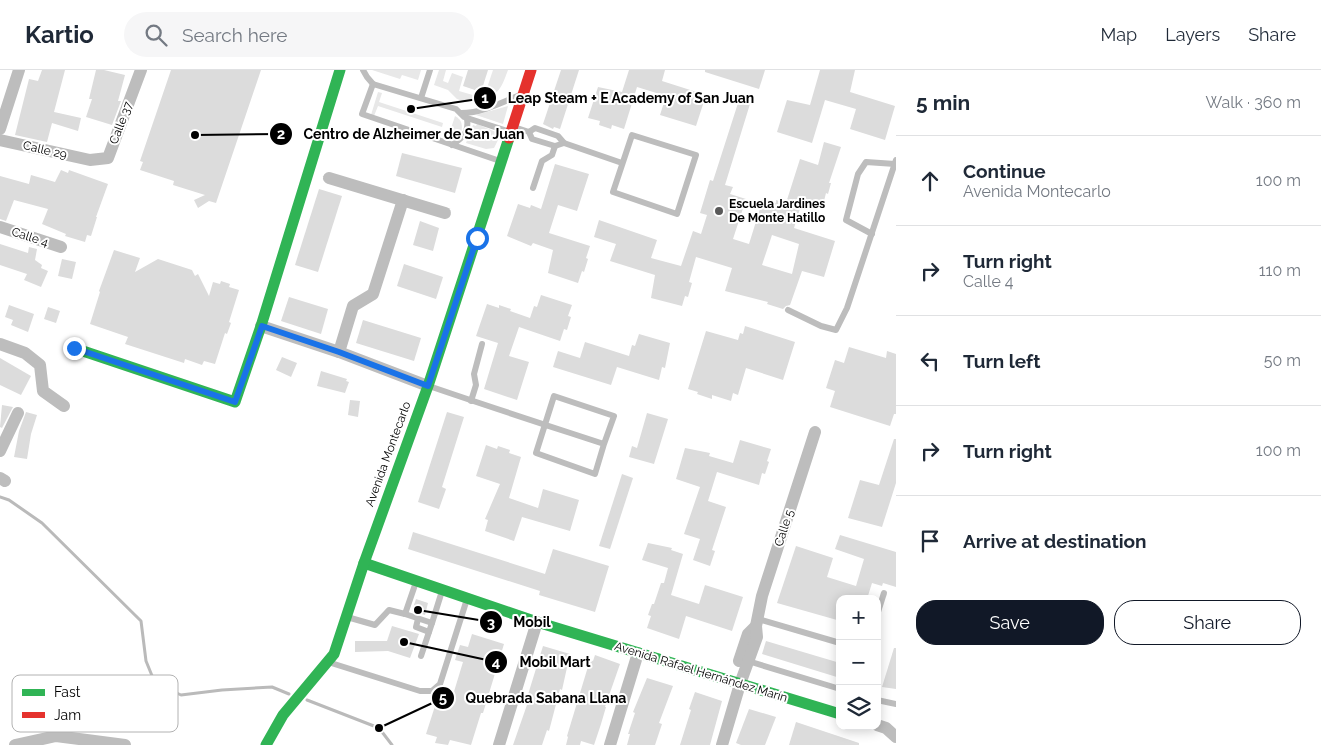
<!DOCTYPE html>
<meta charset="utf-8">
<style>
body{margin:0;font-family:Raleway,sans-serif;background:#f6f6f7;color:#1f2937}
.controls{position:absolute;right:15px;bottom:15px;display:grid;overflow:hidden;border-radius:10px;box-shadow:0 2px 12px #0003}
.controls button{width:45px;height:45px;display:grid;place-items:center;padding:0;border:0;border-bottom:1px solid #e0e1e3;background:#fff;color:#1f2937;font:25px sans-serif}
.stop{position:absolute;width:15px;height:15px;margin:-11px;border:4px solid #1a73e8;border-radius:50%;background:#fff}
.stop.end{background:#1a73e8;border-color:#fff;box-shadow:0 1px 5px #0008}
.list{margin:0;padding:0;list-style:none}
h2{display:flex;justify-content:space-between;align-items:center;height:65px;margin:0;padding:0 20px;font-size:21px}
h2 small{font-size:16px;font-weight:400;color:#747a83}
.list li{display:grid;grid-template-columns:32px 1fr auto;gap:15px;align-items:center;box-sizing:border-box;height:90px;padding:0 20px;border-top:1px solid #e0e1e3}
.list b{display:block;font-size:19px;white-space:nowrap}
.list p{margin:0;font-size:16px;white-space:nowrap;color:#747a83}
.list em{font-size:16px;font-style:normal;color:#747a83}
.actions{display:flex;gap:10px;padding:15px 20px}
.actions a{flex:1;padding:11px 0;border:1px solid #111827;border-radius:20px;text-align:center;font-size:18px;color:#111827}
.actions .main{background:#111827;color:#fff}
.icon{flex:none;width:28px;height:28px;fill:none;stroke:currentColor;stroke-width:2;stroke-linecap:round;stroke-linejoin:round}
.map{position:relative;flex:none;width:896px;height:675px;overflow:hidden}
header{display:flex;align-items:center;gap:30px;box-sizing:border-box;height:70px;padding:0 25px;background:#fff;border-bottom:1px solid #e0e1e3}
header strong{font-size:24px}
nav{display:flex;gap:28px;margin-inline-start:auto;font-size:18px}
.search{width:350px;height:45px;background:#f6f6f7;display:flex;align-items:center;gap:12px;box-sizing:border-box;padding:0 18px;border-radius:28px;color:#747a83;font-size:19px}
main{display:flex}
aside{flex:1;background:#fff}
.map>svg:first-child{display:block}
.green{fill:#e8e8e8}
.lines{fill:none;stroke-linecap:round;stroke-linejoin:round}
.stream{stroke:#bababa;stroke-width:3}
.building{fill:#dcdcdc;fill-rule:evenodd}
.lane{stroke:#bdbdbd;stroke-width:6}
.street{stroke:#bdbdbd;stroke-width:12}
.fast{stroke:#30b455;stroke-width:11}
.jam{stroke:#e5322d;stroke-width:11}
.route{stroke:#1a73e8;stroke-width:6}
.poi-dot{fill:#595959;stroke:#fff;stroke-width:2}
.labels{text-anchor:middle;stroke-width:4;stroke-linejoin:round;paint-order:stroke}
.street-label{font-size:12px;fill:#000;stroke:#fff}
.poi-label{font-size:12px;font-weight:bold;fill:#000;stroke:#fff;text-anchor:start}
.key{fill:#fff;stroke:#b2b2b2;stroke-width:1}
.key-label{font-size:14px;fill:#000}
.leader{fill:none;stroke:#000;stroke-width:2}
.callout-dot{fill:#000;stroke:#fff;stroke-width:2}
.mark-label{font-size:15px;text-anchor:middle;font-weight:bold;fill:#fff}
.callout-label{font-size:14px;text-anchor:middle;font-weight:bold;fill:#000;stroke:#fff;stroke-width:4;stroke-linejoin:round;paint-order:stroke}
</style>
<header>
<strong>Kartio</strong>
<div class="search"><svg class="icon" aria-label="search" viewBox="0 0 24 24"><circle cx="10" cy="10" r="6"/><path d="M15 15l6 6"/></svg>Search here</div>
<nav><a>Map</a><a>Layers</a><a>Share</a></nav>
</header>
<main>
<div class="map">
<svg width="896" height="675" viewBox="0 0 896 675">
<rect width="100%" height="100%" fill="#fff"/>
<g class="green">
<path d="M372 0H421L418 10 402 5 400 9Z"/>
<path d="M439 0H446L443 11 448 13 452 3 463 7 459 21 483 28 466 32 457 29 448 20 434 15Z"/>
<path d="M493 0H508C503 13 500 26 484 27Z"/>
<path d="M378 22 382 23 379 32 443 53 442 57 378 36 374 46 371 45Z"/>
<path d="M508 36 503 54 476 45Z"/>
<path d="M455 46C462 50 463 55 461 63L453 69 448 68Z"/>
<path d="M477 54 498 63 499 68 494 78 486 79 466 73 473 55 476 56Z"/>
</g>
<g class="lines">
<g class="stream">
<path d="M0 427 9 430 42 453 141 551 146 591 155 613 181 625 222 620 272 617 289 624"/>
<path d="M307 630 379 658 392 675"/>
</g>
</g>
<g class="building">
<path d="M42 0H65L54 42 81 48 78 61 52 53 47 72 15 65 29 9 38 11Z"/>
<path d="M96 0H104L125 5 118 31H121L112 55 86 47 92 29H89Z"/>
<path d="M171 0H261L216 133 209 131 198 138 194 130 205 125 173 115 174 111 140 100 143 92 140 91Z"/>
<path d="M468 0H488L481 22 463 16Z"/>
<path d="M561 0H579L560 59 554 57 553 59 543 54Z"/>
<path d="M629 0H665L662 11 706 25 696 56 660 45 666 26 637 17 624 59 612 55 611 59 599 55 600 51 588 48 598 17 622 22Z"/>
<path d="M705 0H765L759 19 705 2Z"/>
<path d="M820 0H855L850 22 895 36 885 70 850 59 856 39 825 30 812 73 777 62 787 30 810 35Z"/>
<path d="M739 30 750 34 725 115 733 117 730 124 746 129 733 169 749 174 763 129 776 133V130L786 133 800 89 818 95 824 72 841 77 829 113H831L828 124 826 123 823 135 803 129 794 158 835 171 824 207 802 201 790 235 786 236 783 239 767 234 768 232 725 221 732 198 696 187 689 212 692 213 688 227 685 226 682 236 651 228 655 205 610 191 616 174 594 167 599 150 657 170 651 188 681 196 693 161 701 164 707 145 700 143 710 110 713 111ZM772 165 799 174 792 204 762 195Z"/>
<path d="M402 83 462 98 455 123 396 106Z"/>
<path d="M555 94 589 104 577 141 558 135 549 163 590 176 586 188 588 189 584 202 582 201 578 213 548 203 553 180 533 173 531 176 507 166 518 134 530 138 531 135 541 139Z"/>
<path d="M61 100 68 103 69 100 108 114 96 147H97L91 166 87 165 85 172 65 166 66 164 42 154 48 139 14 130 6 151 0 149V106L29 114 31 105 55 112Z"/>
<path d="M319 119 342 126 318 202 295 195Z"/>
<path d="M420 151 439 158 433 181 413 175Z"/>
<path d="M0 174 28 183 29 177 37 179 35 190 42 195 41 198 48 201 41 217 24 210 27 204 0 195Z"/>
<path d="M114 180 140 188 135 202 158 189 192 200 195 206 198 204 209 226 213 212 220 214 221 211 230 214 229 217 239 220 229 252 231 253 227 264 225 263 215 294 204 291 202 295 185 289 184 293 125 274 128 267 90 254 100 222 99 221Z"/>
<path d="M62 189 76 192 72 209 58 206Z"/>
<path d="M404 194 443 207 436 229 397 216Z"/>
<path d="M541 225 572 235 568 246 571 247 567 260 564 259 560 271 519 257 509 286 529 292 517 330 484 319 498 273 476 266 487 234 499 238V235L511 239 510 241 530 248 534 236 537 237Z"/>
<path d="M289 227 328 239 321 264 281 251Z"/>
<path d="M9 235 34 244 28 262 11 255 13 250 5 247Z"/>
<path d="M48 237 60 241 56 253 44 249Z"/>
<path d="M363 250 421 268 414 291 356 273Z"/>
<path d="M745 256 795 272 783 310 746 298 738 325 733 323 731 331 712 325V329L697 324 698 322 688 319 706 261 738 270 740 263 743 264Z"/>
<path d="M639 264 670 273 665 298 662 297 659 310 617 297 611 315 553 297 558 281 580 288 585 272 629 286 632 275 635 276Z"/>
<path d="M849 277 886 288 887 281 896 284V344H894L890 356 830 337 835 321 826 318 835 290 844 293Z"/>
<path d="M282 287 297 293 291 307 276 300Z"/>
<path d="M0 288 31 306 21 325 0 315Z"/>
<path d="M321 301 347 309 346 311 349 312 345 323 317 316Z"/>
<path d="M350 330 360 331 358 347 348 345Z"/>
<path d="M2 335 13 337 2 358 0 357Z"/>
<path d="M26 342 37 345 31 364 27 389 14 387 19 361Z"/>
<path d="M447 342 464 347 442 417 446 419 439 439 418 432Z"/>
<path d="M647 343 668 349 654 394 629 387 632 376 637 378Z"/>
<path d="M894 369H896V413L882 457 848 448 860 410 879 415Z"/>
<path d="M740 370 771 379 767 391 769 392 765 404 762 403 759 415 717 402 708 431 726 437 712 480 715 481 710 496 693 490 700 469 684 464 700 417 676 409 685 378 710 383 709 386 733 393Z"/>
<path d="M486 375 497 379 498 376 510 380 509 383 521 387 509 428 538 438 543 419 579 430 570 461 522 447 514 471 485 461 488 450 485 449 500 414 476 406Z"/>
<path d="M622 404 633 408 610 479 599 476Z"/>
<path d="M413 462 545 504 553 479 609 496 595 542 539 525 540 521 408 479Z"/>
<path d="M840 465 896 482V517L883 513 882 516 872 513 867 529H840V542L837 550 777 533 796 476 833 488 827 507 856 516 864 489 835 479Z"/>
<path d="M648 473 672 478 671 480 683 484 671 525 699 534 705 515 743 527 732 561 686 546 679 569 647 558 651 546 648 545 652 534H654L661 513H664L668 498 642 490Z"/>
<path d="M416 529 428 533 425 545 412 541Z"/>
<path d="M392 556 419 564 410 588 388 581 355 582V571H387Z"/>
<path d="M472 564 504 574 483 643H481L471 675 450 670 448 675 435 673 437 667 426 664 436 633 449 638 463 592 455 590 460 575 468 577Z"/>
<path d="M766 571 840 593V608L762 584Z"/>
<path d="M543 576 570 584 562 620 560 619 549 661 547 660 542 675H513L528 632 526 631Z"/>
<path d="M894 578H896V619L882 617Z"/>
<path d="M595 585 620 594 605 637H606L601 654 594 675 581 671 580 675H566L568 667 567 666 590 590 593 591Z"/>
<path d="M647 608 673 616 659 653 662 654 655 675H627L630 664H628L635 643 633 642Z"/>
<path d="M695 622 722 631 710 675H680L691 640 689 639Z"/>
<path d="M749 639 776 647 765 675H741L736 673Z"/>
<path d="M796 652 859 673V675H789Z"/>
</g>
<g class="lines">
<g class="lane">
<path d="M363 0 367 7 373 14"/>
<path d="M421 28 430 0"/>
<path d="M461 43C482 43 501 33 520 25"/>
<path d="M514 57 529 62 535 58 558 66 564 73 555 76 532 69 529 62"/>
<path d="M632 65 696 85 677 144 613 122Z"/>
<path d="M564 73 622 93"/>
<path d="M452 75C464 67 469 62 467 48"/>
<path d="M500 91 362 44 373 14 456 39 464 47 510 62"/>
<path d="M533 118 542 91 552 85 555 76"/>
<path d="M872 164 846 150 858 104 866 92 895 94"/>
<path d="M788 240 821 256 836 260 847 238 896 90"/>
<path d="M429 316C487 336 546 355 604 374L614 346 554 326 536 383 595 404 604 374"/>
<path d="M471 331 476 315 474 304 482 274"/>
<path d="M405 544 432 553 442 521"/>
<path d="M877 545 884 523"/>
<path d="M347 547 375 555 389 540 405 544 416 512"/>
<path d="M418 549 416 557 429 562"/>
<path d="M758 549 840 573"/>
<path d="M421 586 432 553"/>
<path d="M748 591 840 619"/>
<path d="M328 592 420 621H432L440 614 467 529"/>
<path d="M877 630 896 634"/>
</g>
<g class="street">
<path d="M0 59 19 0"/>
<path d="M0 70 90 90 108 88 141 0"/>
<path d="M329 108 445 143"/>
<path d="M0 157 61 177"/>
<path d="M261 256 339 282 428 316"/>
<path d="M0 274 25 283 40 295 43 321 64 336"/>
<path d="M339 282 353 236 373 224 403 130"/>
<path d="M0 381 18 343"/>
<path d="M0 408 5 411"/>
<path d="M739 591 748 564 756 556"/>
<path d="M877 655 886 658 896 667"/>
<path d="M15 675 56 666 125 675"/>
<path d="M499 675 537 552"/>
<path d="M610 675 638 583"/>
<path d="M722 675 740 614 757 567 756 556 762 526 815 362"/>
</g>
<g class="fast">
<path d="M74 278 235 332 261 256 340 0"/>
<path d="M364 493 537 552 840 644"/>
<path d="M266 675 283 645 334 584 364 493 428 316 509 68"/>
</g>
<path class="jam" d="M509 68 531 0"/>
</g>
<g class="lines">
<path class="route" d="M74 278 235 332 262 256 339 282 428 316 477 168"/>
</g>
<circle class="poi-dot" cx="719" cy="141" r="5"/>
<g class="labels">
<g class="street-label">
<text transform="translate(121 53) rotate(-69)" y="4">Calle 37</text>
<text transform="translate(45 80) rotate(13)" y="4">Calle 29</text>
<text transform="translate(30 167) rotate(18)" y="4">Calle 4</text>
<text transform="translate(388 384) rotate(-70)" y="4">Avenida Montecarlo</text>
<text transform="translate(784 458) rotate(-72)" y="4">Calle 5</text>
<text transform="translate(701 602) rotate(17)" y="4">Avenida Rafael Hernández Marín</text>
</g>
<g class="poi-label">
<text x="729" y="138">Escuela Jardines<tspan x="729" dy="14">De Monte Hatillo</tspan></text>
</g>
</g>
<rect x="12" y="605" width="166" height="57" rx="8" class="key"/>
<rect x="22" y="619" width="23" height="7" fill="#30b455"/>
<rect x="22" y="642" width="23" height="6" fill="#e5322d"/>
<g class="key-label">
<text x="54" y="627">Fast</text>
<text x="54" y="650">Jam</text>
</g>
<path class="leader" d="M411 39L485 28M195 65L281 64M418 540L491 552M404 572L496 592M379 658L443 628"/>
<g class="callout-dot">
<circle cx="411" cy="39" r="5"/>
<circle cx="195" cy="65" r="5"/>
<circle cx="418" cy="540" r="5"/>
<circle cx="404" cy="572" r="5"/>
<circle cx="379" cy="658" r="5"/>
<circle cx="485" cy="28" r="12"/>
<circle cx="281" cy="64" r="12"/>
<circle cx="491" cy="552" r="12"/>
<circle cx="496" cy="592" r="12"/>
<circle cx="443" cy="628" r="12"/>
</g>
<g class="mark-label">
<text x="485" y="33">1</text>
<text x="281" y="69">2</text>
<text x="491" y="558">3</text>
<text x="496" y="597">4</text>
<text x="443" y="633">5</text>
</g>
<g class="callout-label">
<text x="631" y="33">Leap Steam + E Academy of San Juan</text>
<text x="414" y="69">Centro de Alzheimer de San Juan</text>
<text x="532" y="557">Mobil</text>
<text x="555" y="597">Mobil Mart</text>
<text x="546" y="633">Quebrada Sabana Llana</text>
</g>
</svg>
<div class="controls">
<button>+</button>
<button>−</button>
<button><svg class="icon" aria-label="layers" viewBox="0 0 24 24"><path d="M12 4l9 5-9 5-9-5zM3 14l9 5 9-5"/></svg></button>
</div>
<div class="stop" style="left:477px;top:168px"></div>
<div class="stop end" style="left:74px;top:278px"></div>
</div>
<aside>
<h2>5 min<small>Walk · 360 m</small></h2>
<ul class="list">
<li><svg class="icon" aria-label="ahead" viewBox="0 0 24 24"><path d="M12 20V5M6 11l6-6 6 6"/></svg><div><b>Continue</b><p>Avenida Montecarlo</p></div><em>100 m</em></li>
<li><svg class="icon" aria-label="right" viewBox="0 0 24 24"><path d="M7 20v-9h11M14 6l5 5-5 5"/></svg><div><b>Turn right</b><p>Calle 4</p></div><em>110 m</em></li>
<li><svg class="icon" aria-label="left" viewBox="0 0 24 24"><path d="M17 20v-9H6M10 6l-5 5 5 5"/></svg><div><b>Turn left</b></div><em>50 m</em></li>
<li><svg class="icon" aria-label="right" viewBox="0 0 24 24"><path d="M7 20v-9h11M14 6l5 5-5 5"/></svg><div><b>Turn right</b></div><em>100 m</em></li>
<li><svg class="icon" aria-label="arrive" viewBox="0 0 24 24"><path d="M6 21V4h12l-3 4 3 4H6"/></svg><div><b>Arrive at destination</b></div></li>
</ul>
<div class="actions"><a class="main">Save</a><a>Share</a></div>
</aside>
</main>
